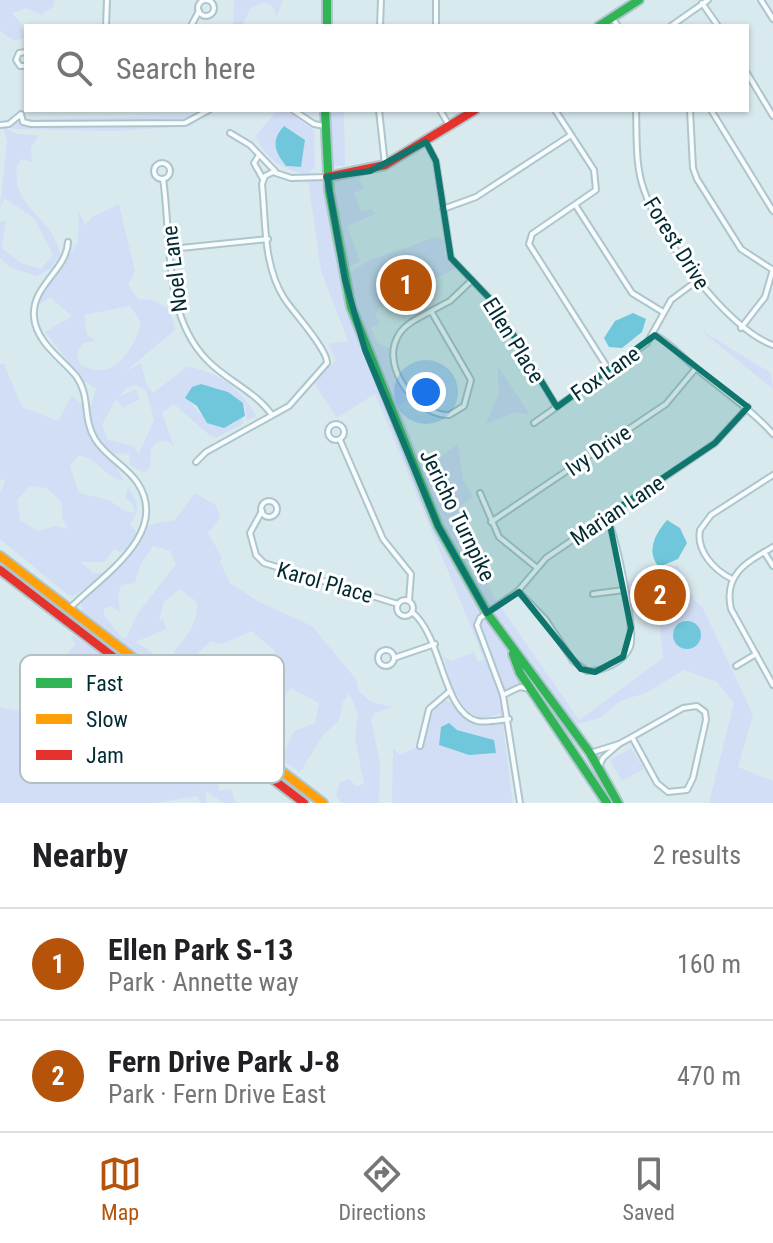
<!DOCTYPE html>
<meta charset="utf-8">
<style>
body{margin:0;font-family:"Roboto Condensed",sans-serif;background:#f2f2f2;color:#202124}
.you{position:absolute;left:426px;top:392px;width:28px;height:28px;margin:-20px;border:6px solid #fff;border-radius:50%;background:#1a73e8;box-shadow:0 0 0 12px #1a73e833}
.badge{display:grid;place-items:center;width:52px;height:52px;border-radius:50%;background:#b45309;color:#fff;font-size:26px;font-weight:700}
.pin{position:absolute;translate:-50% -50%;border:4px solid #fff;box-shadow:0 2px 8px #0006}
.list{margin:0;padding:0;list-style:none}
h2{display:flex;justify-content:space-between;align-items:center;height:104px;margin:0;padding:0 32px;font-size:34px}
h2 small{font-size:26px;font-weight:400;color:#757577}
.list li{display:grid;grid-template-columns:52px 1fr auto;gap:24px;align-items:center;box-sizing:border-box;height:112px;padding:0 32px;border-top:2px solid #e0e0e0}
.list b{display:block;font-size:30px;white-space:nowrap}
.list p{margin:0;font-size:26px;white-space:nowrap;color:#757577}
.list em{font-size:26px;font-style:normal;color:#757577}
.icon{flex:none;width:44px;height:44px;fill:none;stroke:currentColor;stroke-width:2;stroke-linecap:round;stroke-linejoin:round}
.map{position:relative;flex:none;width:773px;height:803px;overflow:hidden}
.search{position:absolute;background:#fff;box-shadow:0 2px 6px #0004;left:24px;right:24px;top:24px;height:88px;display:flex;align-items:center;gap:20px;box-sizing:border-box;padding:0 28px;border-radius:0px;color:#757577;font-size:30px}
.sheet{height:328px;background:#fff}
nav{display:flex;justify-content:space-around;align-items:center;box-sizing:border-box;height:112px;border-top:2px solid #e0e0e0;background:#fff;font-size:22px;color:#757577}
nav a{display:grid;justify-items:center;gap:4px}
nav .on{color:#b45309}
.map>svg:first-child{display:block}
.green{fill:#d2def6;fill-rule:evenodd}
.water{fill:#70c7db}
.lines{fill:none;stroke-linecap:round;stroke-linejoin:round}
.street-casing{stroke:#adc6cd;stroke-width:8}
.fast-casing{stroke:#adc6cd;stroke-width:12}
.slow-casing{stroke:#adc6cd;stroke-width:12}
.jam-casing{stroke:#adc6cd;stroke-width:12}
.street{stroke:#f9fcfd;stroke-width:4}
.fast{stroke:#30b455;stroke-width:8}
.slow{stroke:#ff9f0a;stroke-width:8}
.jam{stroke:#e5322d;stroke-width:8}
.marked{fill:#0f766e;fill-opacity:0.2;stroke:#0f766e;stroke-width:6;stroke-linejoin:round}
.labels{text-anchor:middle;stroke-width:6;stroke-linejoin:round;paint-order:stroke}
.street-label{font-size:22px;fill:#012a33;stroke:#fff}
.key{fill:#fff;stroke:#b3bfc2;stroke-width:2}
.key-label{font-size:22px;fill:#012a33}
</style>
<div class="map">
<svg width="773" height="803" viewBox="0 0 773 803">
<rect width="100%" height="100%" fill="#d9eaef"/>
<g class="green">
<path d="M0 0H54V6L41 15 27 8 12 13 21 24 24 38 15 41 0 31Z"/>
<path d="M234 0H283L277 16 273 7 264 2 250 9 242 26H233Z"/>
<path d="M199 110H212L191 126 115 131 12 129 11 119 190 116Z"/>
<path d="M278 110H285L314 130 315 168 307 174C282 170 266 158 255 136ZM284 126 305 140 301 167H289L278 132Z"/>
<path d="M325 110H344L345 166H326Z"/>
<path d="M3 127 17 134 39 135 31 148 32 162 22 159 17 165C11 211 54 215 60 255L50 269 37 276 11 268 0 258V222L6 220 2 248 21 263 41 269 53 255 34 218 4 198 0 209 7 141Z"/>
<path d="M358 174 363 189 354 193 361 212 371 209 375 214 347 226 360 262 343 269 345 275 370 260 436 237 444 240 445 256 456 268 379 308 375 316 380 321 378 325 371 327 377 343 389 348 392 371 411 399 399 405 422 466H427L458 444 463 480 473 497 457 508 492 594 579 720 663 658 658 609 631 614 627 583 678 565 694 600 702 606 753 715 738 767 773 781V803H709L734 703 717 682 684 670 646 693 620 701 600 718 573 725 513 653 533 692 520 687 504 695 510 725 503 726 513 803H392L393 748 400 755 424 743 434 706 444 699C471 714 465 727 503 724L499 713C462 733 451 682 443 656L451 661 474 652 478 662 484 659 375 394 337 418 315 385V380L336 360 328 344 348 341 321 271 308 180ZM457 730 494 740 495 753 469 755 439 745 440 732Z"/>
<path d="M119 204 135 271 128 285 138 299 152 300 170 309 175 330 126 371 141 363 147 386 153 393 187 367C216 369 244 392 256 416L247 421 245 406C232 393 211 381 192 387L191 403 201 415 233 424 242 417 244 423 216 438 209 435 174 404 162 413 174 447 168 441 157 442 151 449 150 467 144 473 130 465 129 453 109 455 124 480C104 479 97 455 78 456L70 466 79 493 109 500 125 511 135 513 133 504 125 498 128 487C138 501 141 510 130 524L137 533 152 524 175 520 195 493 216 505 220 518 208 533 222 557 220 562 230 583 259 602 312 626 356 679 359 691 371 702 393 707 374 713 371 720 380 762 379 803H341L336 796 340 782 349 779 356 786 364 784 355 738 358 714 349 693 343 702 339 721 324 734 300 772 280 759 294 731 315 723 319 703 291 688 276 710 286 729 277 752 209 707 220 674 256 685 275 651 252 631 222 644 211 641 196 655 209 675 201 701 167 673C169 645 199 637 197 602L180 589 164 602 159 622 163 618 166 629 136 642 152 652 154 657 149 662 82 611 81 602 96 581 73 596 68 595 0 539V494L5 481 0 479V364H4L22 407 58 421 72 395 89 411 96 389 84 381 45 332 72 316 50 297 40 305 41 297 78 242 79 211 85 225 92 217ZM130 306 141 322C134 351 112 384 80 364L77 354 82 344 95 340 87 334 84 315ZM136 385 146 391 154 420 139 453 133 446 107 439 102 425 116 399 123 408 140 399 136 389 118 397 128 387ZM30 486 46 488 62 502V517L68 529 55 526 38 531 20 520 17 500ZM153 546 170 551 176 564 138 613 126 638H122L104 615V609L110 606 120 612 118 596 121 585 135 583 140 565ZM129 548C120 563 112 575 93 573L81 562H105L114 549 120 552Z"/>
<path d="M699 329 771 373 773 389Z"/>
<path d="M497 365 530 415 515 412 486 424 499 394Z"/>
<path d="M71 634 154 689 139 695 101 726 187 762 203 728 232 752 209 774 211 780 216 779 220 791 231 789 236 803H224L206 791V803H200L198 796 156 803H0V707L23 712 65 666 61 660 75 645Z"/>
<path d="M631 748 644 769 622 781 610 760Z"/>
</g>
<g class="water">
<path d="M284 126 305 140 301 167 286 166C274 151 271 140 284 126Z"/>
<path d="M633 313 646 319 642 332 622 348 609 347 604 338 615 321Z"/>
<path d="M201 384 228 392 243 403 245 416 224 428 207 423 197 406 185 398 192 387Z"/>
<path d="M667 520 680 528 687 543 678 559 659 567C645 551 656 533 667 520Z"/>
<circle cx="687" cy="635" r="14"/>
<path d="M449 723 457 730 494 740 496 753 469 755 439 745 441 727Z"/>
</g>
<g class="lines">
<g class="street-casing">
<g id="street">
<path d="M761 0 773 19"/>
<circle cx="206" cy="8" r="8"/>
<path d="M702 3 718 26"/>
<path d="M612 18 618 26"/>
<path d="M106 26 107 0"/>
<path d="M191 26 199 11"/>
<path d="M380 26 381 0"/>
<path d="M436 26V0"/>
<path d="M671 26 708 0"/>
<path d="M26 52 19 53 16 60 20 66H26"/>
<path d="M747 73 773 116"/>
<path d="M293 110 314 124 325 126"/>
<path d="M379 110 385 165"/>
<path d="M440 110 450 127"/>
<path d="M555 110 594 170 596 190 532 234 529 244 609 370"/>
<path d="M636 110C637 136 635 166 644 190 659 236 727 329 773 345"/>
<path d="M690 110 693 168 697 179 741 249 773 270"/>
<path d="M711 110 773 211"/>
<path d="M0 125 9 124 21 114 23 122 31 124 185 123 209 110"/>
<path d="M230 133 250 145 275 171"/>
<path d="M426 142 436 161 451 258 494 303 557 407"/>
<path d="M259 155 254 163 263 179"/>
<circle cx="162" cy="171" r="8"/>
<path d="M163 179C172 239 162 314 207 360 227 381 255 391 272 415"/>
<path d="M576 206 632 293 663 312"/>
<path d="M443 209 476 197 571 135"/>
<path d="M68 242C67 270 31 286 34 317 36 342 61 358 76 376 91 396 82 418 95 439 105 456 126 466 137 482 172 534 100 577 69 609"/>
<path d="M171 249 268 239"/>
<path d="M431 311C419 318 403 324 397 338 381 368 418 416 449 415L464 406 471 380 431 311 450 301 472 280"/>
<path d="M741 328 765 297 773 269"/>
<path d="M655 335C670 343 677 352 690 363 718 388 748 406 773 434"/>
<path d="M534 423 647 343 671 300 698 280"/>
<circle cx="336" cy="432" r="8"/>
<path d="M340 440 383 539 411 574 409 601"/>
<path d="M196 462 206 452 289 406 327 363C328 350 293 312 284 298 263 265 266 222 262 184L265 176 273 172 291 178 327 177"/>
<path d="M480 493 499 537 536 567"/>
<circle cx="269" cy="509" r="8"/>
<path d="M262 511 250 533 256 555 264 563 398 604"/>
<path d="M491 522 666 404 696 368"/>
<path d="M773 547C747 562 723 574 731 609L773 685"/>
<path d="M764 552 773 566"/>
<path d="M732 579C714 570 696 551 700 530L711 515 773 475"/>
<path d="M518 591 546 620 573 661 587 671"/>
<path d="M593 594 624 590"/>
<circle cx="405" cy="608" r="8"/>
<path d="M412 612C443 637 442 712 477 721 487 723 499 720 509 719"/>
<circle cx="386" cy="658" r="8"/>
<path d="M394 658 435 644"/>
<path d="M736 666 756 654"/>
<path d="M587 671C602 672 624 662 630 647 636 631 616 533 606 517"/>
<path d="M503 695 520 687 530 689"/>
<path d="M697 706 705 712 706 720 693 778 687 790 668 792 657 783 632 737 683 708Z"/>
<path d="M619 744 632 737"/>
<path d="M420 746 429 709 450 691"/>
<path d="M590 753 619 744 603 758 599 767"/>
<path d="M520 803 503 695 477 625 480 618 518 591 546 558 715 443 748 407"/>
</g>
</g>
<g class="fast-casing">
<g id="fast">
<path d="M327 0V26"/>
<path d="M599 26 639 0"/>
<path d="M325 110 329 191 351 307 438 526 487 613 590 753 618 803"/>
<path d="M513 654 520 673 607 803"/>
</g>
</g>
<g class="slow-casing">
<path id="slow" d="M0 556 323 803"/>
</g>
<g class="jam-casing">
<g id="jam">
<path d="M327 177 385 165 475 110"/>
<path d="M0 570 304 803"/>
</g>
</g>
<use href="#street" class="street"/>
<use href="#fast" class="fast"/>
<use href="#slow" class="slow"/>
<use href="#jam" class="jam"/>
</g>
<path class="marked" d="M426 142 436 161 451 258 494 303 557 407 655 335 748 407 715 443 608 515 631 628 623 657 595 672 581 669 519 592 487 613 438 526 365 350 345 280 327 177 370 171Z"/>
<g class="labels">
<g class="street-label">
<text transform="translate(677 243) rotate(58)" y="8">Forest Drive</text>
<text transform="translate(174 269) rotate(-97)" y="8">Noel Lane</text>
<text transform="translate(514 340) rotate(58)" y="8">Ellen Place</text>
<text transform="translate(605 373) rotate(-35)" y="8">Fox Lane</text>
<text transform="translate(598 450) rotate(-34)" y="8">Ivy Drive</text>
<text transform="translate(617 510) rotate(-34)" y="8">Marian Lane</text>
<text transform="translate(458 515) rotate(64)" y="8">Jericho Turnpike</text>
<text transform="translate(325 582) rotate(16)" y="8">Karol Place</text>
</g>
</g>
<rect x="20" y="655" width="264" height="128" rx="12" class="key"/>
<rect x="36" y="678" width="36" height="10" fill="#30b455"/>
<rect x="36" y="714" width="36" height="10" fill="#ff9f0a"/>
<rect x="36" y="750" width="36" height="10" fill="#e5322d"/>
<g class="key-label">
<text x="86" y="691">Fast</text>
<text x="86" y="727">Slow</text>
<text x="86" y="763">Jam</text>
</g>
</svg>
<div class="you"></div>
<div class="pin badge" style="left:406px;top:285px">1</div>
<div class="pin badge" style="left:660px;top:595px">2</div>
<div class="search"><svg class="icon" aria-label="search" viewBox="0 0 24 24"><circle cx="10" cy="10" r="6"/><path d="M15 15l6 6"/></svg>Search here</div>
</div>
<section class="sheet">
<h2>Nearby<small>2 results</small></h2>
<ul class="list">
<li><span class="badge">1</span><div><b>Ellen Park S-13</b><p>Park · Annette way</p></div><em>160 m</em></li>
<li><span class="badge">2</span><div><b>Fern Drive Park J-8</b><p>Park · Fern Drive East</p></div><em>470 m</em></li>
</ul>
</section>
<nav>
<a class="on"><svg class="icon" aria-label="map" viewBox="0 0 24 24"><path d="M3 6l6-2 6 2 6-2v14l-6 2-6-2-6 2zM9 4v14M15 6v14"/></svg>Map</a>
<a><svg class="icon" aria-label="directions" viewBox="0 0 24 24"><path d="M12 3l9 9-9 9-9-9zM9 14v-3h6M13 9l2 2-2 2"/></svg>Directions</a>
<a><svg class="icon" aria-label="saved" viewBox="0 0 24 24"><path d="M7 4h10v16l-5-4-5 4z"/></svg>Saved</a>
</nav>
